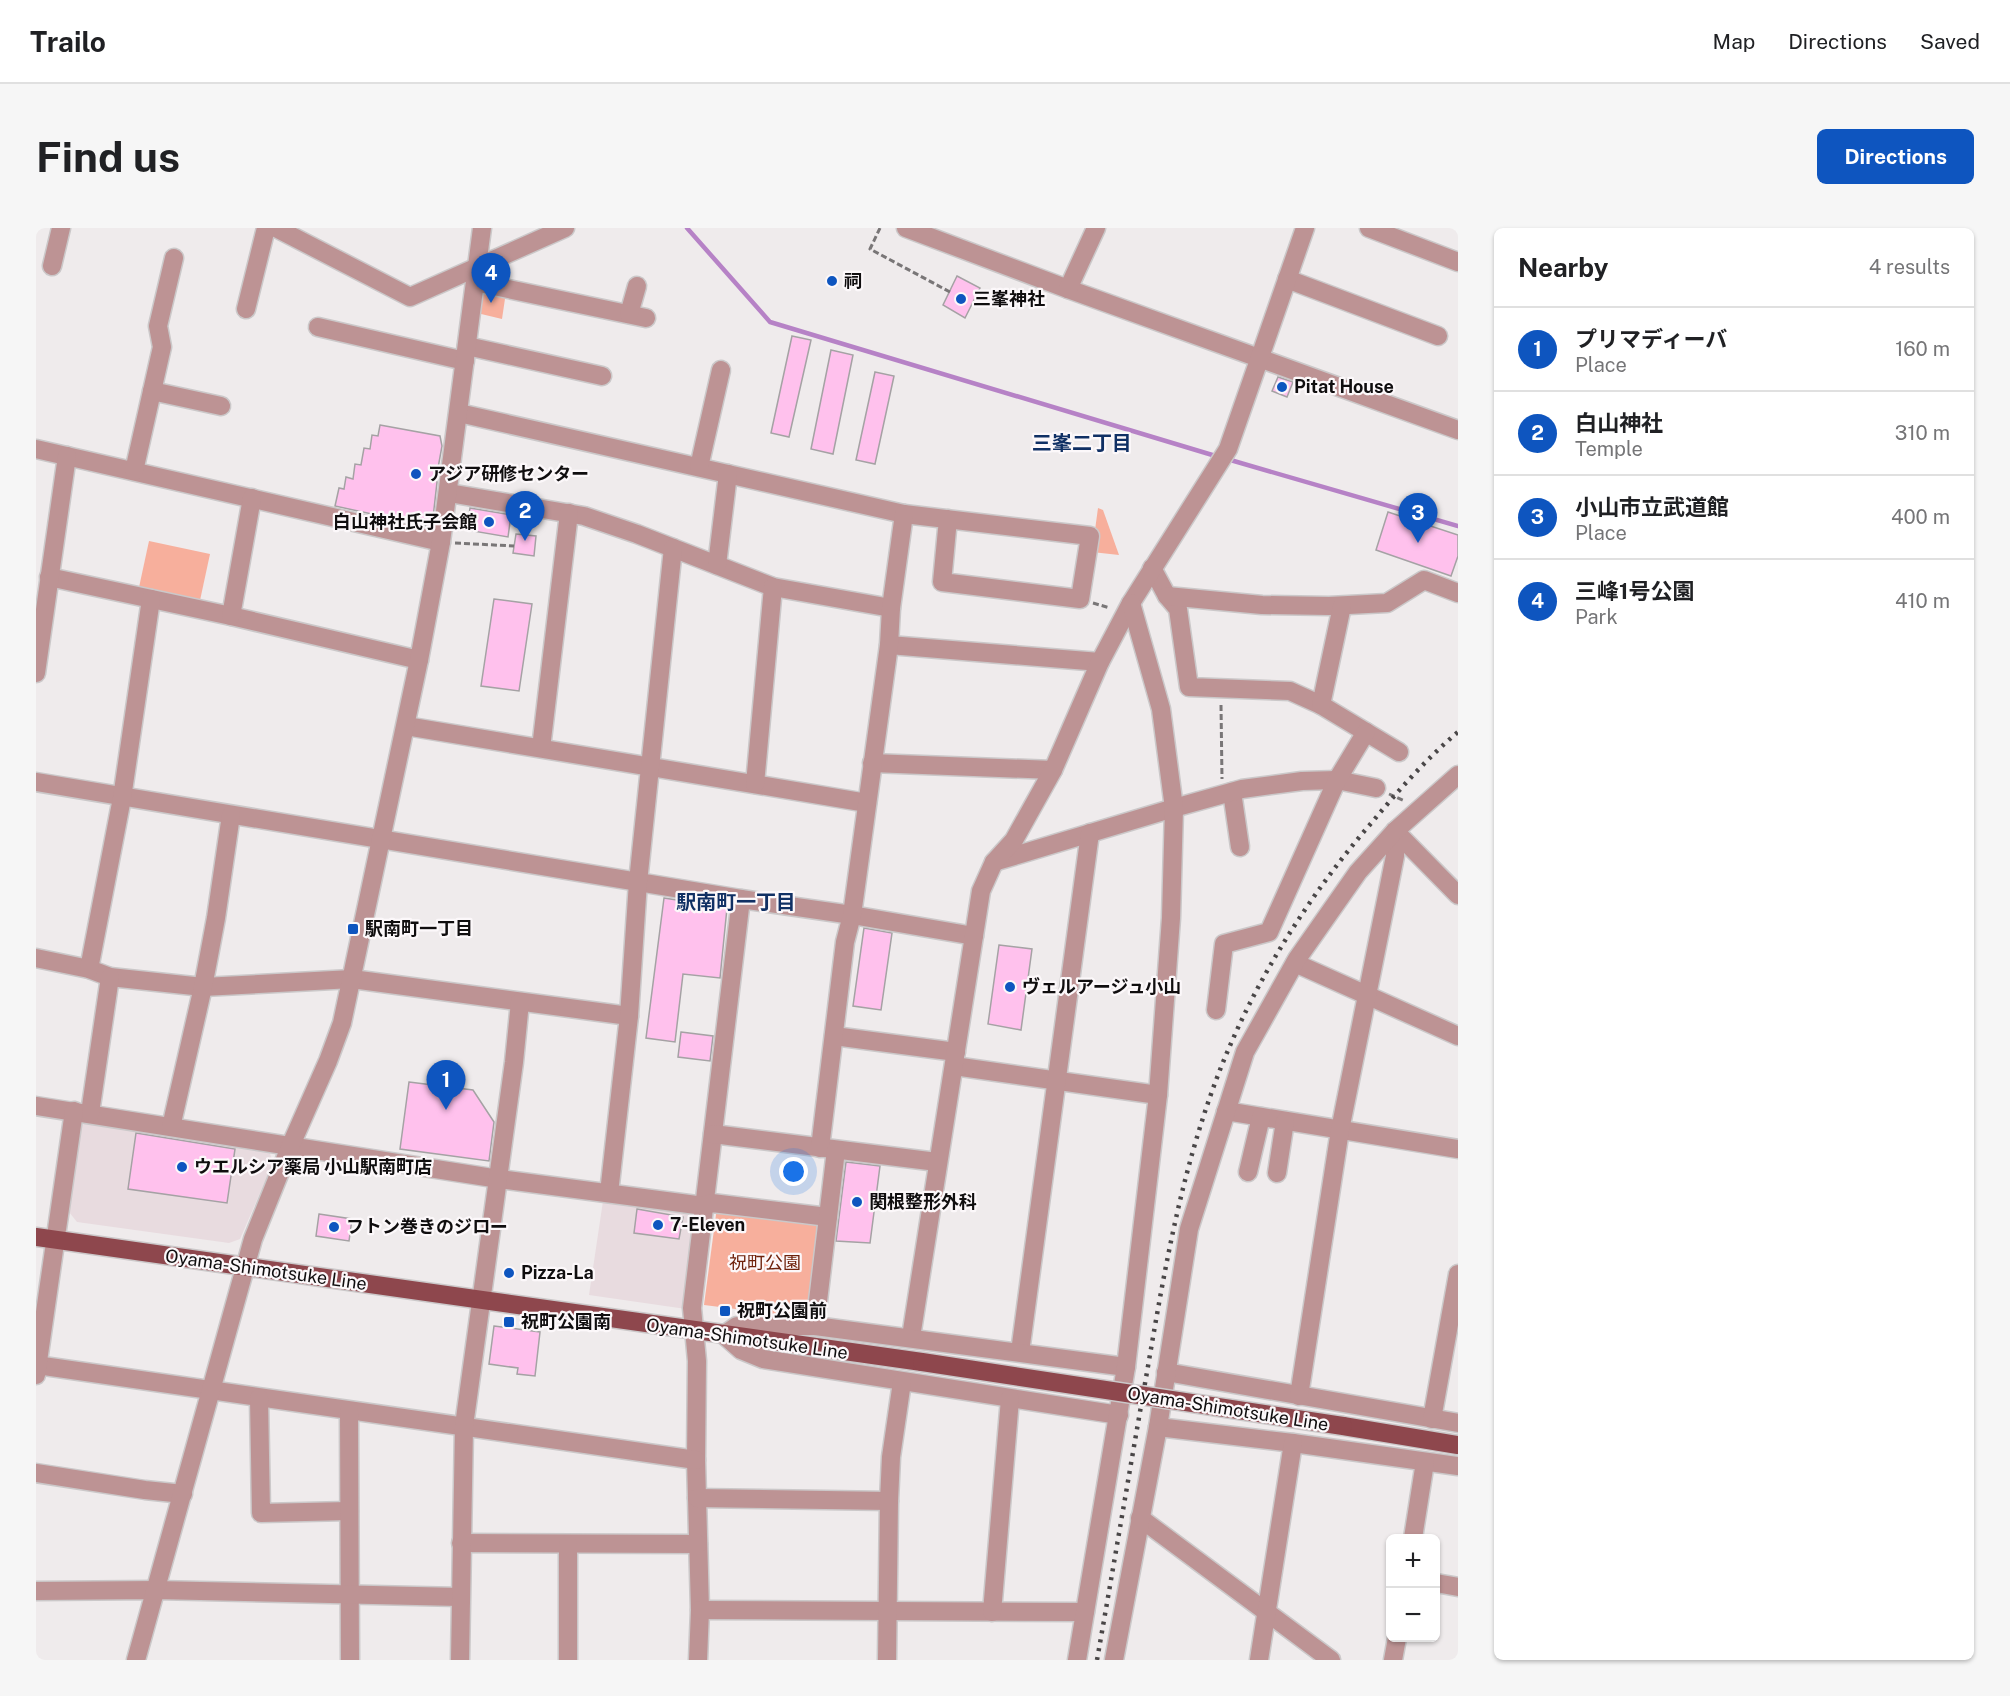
<!DOCTYPE html>
<meta charset="utf-8">
<style>
body{margin:0;font-family:"Public Sans","Noto Sans JP",sans-serif;background:#f6f6f6;color:#202124}
.controls{position:absolute;right:18px;bottom:18px;display:grid;overflow:hidden;border-radius:9px;box-shadow:0 2px 4px #0004}
.controls button{width:54px;height:54px;display:grid;place-items:center;padding:0;border:0;border-bottom:2px solid #e0e0e0;background:#fff;color:#202124;font:30px sans-serif}
.you{position:absolute;left:758px;top:944px;width:21px;height:21px;margin:-15px;border:4px solid #fff;border-radius:50%;background:#1a73e8;box-shadow:0 0 0 9px #1a73e833}
.badge{display:grid;place-items:center;width:39px;height:39px;border-radius:50%;background:#0e55bf;color:#fff;font-size:20px;font-weight:700}
.pin{position:absolute;translate:-50% -50px;filter:drop-shadow(0 2px 3px #0008)}
.pin::after{content:'';position:absolute;top:32px;width:21px;height:18px;background:inherit;clip-path:polygon(0 0,100% 0,50% 100%)}
.list{margin:0;padding:0;list-style:none}
h2{display:flex;justify-content:space-between;align-items:center;height:78px;margin:0;padding:0 24px;font-size:26px}
h2 small{font-size:20px;font-weight:400;color:#757577}
.list li{display:grid;grid-template-columns:39px 1fr auto;gap:18px;align-items:center;box-sizing:border-box;height:84px;padding:0 24px;border-top:2px solid #e0e0e0}
.list b{display:block;font-size:22px;white-space:nowrap}
.list p{margin:0;font-size:20px;white-space:nowrap;color:#757577}
.list em{font-size:20px;font-style:normal;color:#757577}
.map{position:relative;flex:none;width:1422px;height:1432px;overflow:hidden;border-radius:9px}
header{display:flex;align-items:center;gap:36px;box-sizing:border-box;height:84px;padding:0 30px;background:#fff;border-bottom:2px solid #e0e0e0}
header strong{font-size:28px}
nav{display:flex;gap:33px;margin-inline-start:auto;font-size:21px}
.intro{display:flex;align-items:center;justify-content:space-between;box-sizing:border-box;height:144px;padding:0 36px}
h1{margin:0;font-size:42px}
.button{padding:15px 27px;border-radius:9px;background:#0e55bf;color:#fff;font-size:21px;font-weight:700}
main{display:flex;gap:36px;padding:0 36px}
aside{flex:1;background:#fff;border-radius:9px;box-shadow:0 2px 4px #0004}
.map>svg:first-child{display:block}
.built{fill:#e8dbdf}
.green{fill:#f7af9c}
.lines{fill:none;stroke-linecap:round;stroke-linejoin:round}
.stream{stroke:#b682c6;stroke-width:4.5}
.building{fill:#ffc1ed;stroke:#a5a2a4;stroke-width:1.5}
.minor-casing{stroke:#cbc8c9;stroke-width:21}
.major-casing{stroke:#cbc8c9;stroke-width:21}
.path{stroke:#797677;stroke-width:3;stroke-dasharray:6 3;stroke-linecap:butt}
.minor{stroke:#bd9394;stroke-width:18}
.major{stroke:#8e474d;stroke-width:18}
.rail{stroke:#494647;stroke-width:4.5;stroke-dasharray:3 6;stroke-linecap:butt}
.major-bridge-casing{stroke:#cbc8c9;stroke-width:21;stroke-linecap:butt}
.major-bridge{stroke:#8e474d;stroke-width:18}
.poi-dot{fill:#0e55bf;stroke:#fcf8fa;stroke-width:2}
.labels{text-anchor:middle;stroke-width:4.5;stroke-linejoin:round;paint-order:stroke}
.poi-label{font-size:18px;font-weight:bold;fill:#100e0f;stroke:#fcf8fa;text-anchor:start}
.park-label{font-size:18px;fill:#6f220c;stroke:#fcf8fa}
.street-label{font-size:18px;fill:#100e0f;stroke:#fcf8fa}
.neighbourhood-label{font-size:20px;font-weight:bold;fill:#103064;stroke:#fcf8fa}
</style>
<header>
<strong>Trailo</strong>
<nav><a>Map</a><a>Directions</a><a>Saved</a></nav>
</header>
<div class="intro"><h1>Find us</h1><a class="button">Directions</a></div>
<main>
<div class="map">
<svg width="1422" height="1432" viewBox="0 0 1422 1432">
<rect width="100%" height="100%" fill="#efebec"/>
<g class="built">
<path d="M56 894 232 919 237 935 204 1011 193 1015 41 994 33 984 45 897Z"/>
<path d="M567 973 663 988 650 1081 553 1067Z"/>
</g>
<g class="green">
<path d="M445 59 470 64 466 91 441 85Z"/>
<path d="M1062 280 1067 282 1083 327 1056 324Z"/>
<path d="M113 313 174 326 163 377 102 364Z"/>
<path d="M681 979 784 994 773 1090 668 1077Z"/>
</g>
<g class="lines">
<g class="stream">
<path d="M651 0 734 94 1183 229"/>
<path d="M1191 231 1422 298"/>
</g>
</g>
<g class="building">
<path d="M921 48 944 60 929 90 907 77Z"/>
<path d="M756 108 775 112 753 209 735 205Z"/>
<path d="M795 122 817 127 797 226 775 221Z"/>
<path d="M839 144 858 148 839 236 820 232Z"/>
<path d="M1242 149 1257 154 1251 169 1236 163Z"/>
<path d="M344 197 404 208 406 218 400 251 401 254 396 299 299 278 303 260 308 261 310 249 317 251 319 236 325 237 328 220 334 221 336 207 342 208Z"/>
<path d="M434 280 475 287 472 309 431 302Z"/>
<path d="M1352 284 1422 307V328L1415 348 1340 322Z"/>
<path d="M480 306 500 308 498 328 477 325Z"/>
<path d="M458 371 496 376 483 463 445 458Z"/>
<path d="M628 670 691 680 684 750 647 746 639 814 610 810Z"/>
<path d="M828 700 856 705 845 782 817 778Z"/>
<path d="M963 717 996 721 985 802 952 796Z"/>
<path d="M645 804 677 808 674 833 642 829Z"/>
<path d="M373 854 437 862 458 894 453 933 364 921Z"/>
<path d="M100 905 199 921 191 975 92 961Z"/>
<path d="M810 934 844 938 834 1015 800 1013Z"/>
<path d="M601 981 647 989 643 1011 598 1005Z"/>
<path d="M283 986 316 991 313 1013 280 1008Z"/>
<path d="M458 1098 504 1104 499 1148 481 1146 482 1140 453 1136Z"/>
</g>
<g class="lines">
<g class="minor-casing">
<g id="minor">
<path d="M240 0 374 69 529 0"/>
<path d="M870 0 1032 61 1422 202"/>
<path d="M1333 0 1422 34"/>
<path d="M16 38 25 0"/>
<path d="M1251 51 1402 108"/>
<path d="M439 54 610 90"/>
<path d="M1032 61 1060 0"/>
<path d="M210 81 230 0"/>
<path d="M593 86 601 58"/>
<path d="M282 99 429 133"/>
<path d="M431 118 566 148"/>
<path d="M116 163 185 178"/>
<path d="M423 185 868 286 1054 308 1044 371 906 354 912 291"/>
<path d="M0 221 405 314"/>
<path d="M663 239 685 142"/>
<path d="M98 243 126 119 122 98 138 30"/>
<path d="M413 265 548 288 601 306 737 359 855 380"/>
<path d="M681 337 692 246"/>
<path d="M1116 340 1131 368 1142 381 1153 459 1254 463 1285 477 1363 524"/>
<path d="M13 349 195 388 383 432"/>
<path d="M1131 368 1226 377 1293 378 1351 375 1388 352 1422 365"/>
<path d="M195 388 216 270"/>
<path d="M853 417 1064 434"/>
<path d="M0 445 31 228"/>
<path d="M1285 477 1306 378"/>
<path d="M370 498 831 575"/>
<path d="M505 520 533 285"/>
<path d="M836 535 1017 542"/>
<path d="M0 554 705 671 656 1080 661 1133 660 1232 664 1382 662 1432"/>
<path d="M719 556 737 359"/>
<path d="M1196 564 1204 619"/>
<path d="M1359 603 1422 667"/>
<path d="M958 634 1138 580 1206 561 1266 553 1301 552 1340 560"/>
<path d="M705 671 816 687 938 708"/>
<path d="M0 730 53 741 74 749 167 759 316 751 593 788"/>
<path d="M1259 735 1422 808"/>
<path d="M53 741 86 570 115 371"/>
<path d="M1180 782 1188 716 1233 704 1301 552 1330 504"/>
<path d="M798 808 920 824"/>
<path d="M918 838 1122 867"/>
<path d="M0 878 463 951 668 978 676 975 792 989"/>
<path d="M1190 883 1422 921"/>
<path d="M54 885 74 749"/>
<path d="M135 899 167 759 180 690 195 587"/>
<path d="M677 906 901 934"/>
<path d="M784 920 809 714 816 687 853 417 855 380 868 286"/>
<path d="M1212 944 1225 889"/>
<path d="M1241 945 1249 893"/>
<path d="M573 965 593 788 602 654 637 320"/>
<path d="M779 1098 800 922"/>
<path d="M875 1109 945 663 958 634 978 612 1017 542 1064 434 1095 375 1192 221 1269 0"/>
<path d="M984 1124 1054 605"/>
<path d="M0 1137 660 1232"/>
<path d="M1130 1144 1422 1195"/>
<path d="M0 1147 38 883"/>
<path d="M1263 1168 1304 902 1359 628V603"/>
<path d="M223 1170 225 1285 313 1283"/>
<path d="M313 1183 314 1432"/>
<path d="M1083 1187 727 1131 705 1122 688 1107 701 1098H779L1090 1139"/>
<path d="M1396 1191 1422 1046"/>
<path d="M1122 1199 1257 1215 1422 1238"/>
<path d="M0 1245 109 1262 147 1266"/>
<path d="M661 1270 853 1273"/>
<path d="M1104 1290 1295 1432"/>
<path d="M1377 1310 1389 1234"/>
<path d="M425 1315 662 1316"/>
<path d="M532 1316V1432"/>
<path d="M1400 1355 1422 1359"/>
<path d="M0 1363 120 1362 424 1369"/>
<path d="M664 1382 1049 1384"/>
<path d="M956 1384 974 1171"/>
<path d="M100 1432 217 1011 254 919 292 833 306 795 383 432 405 314 446 0"/>
<path d="M424 1432 428 1198 478 834 484 774"/>
<path d="M851 1432 853 1273 855 1229 866 1154"/>
<path d="M1041 1432 1090 1139 1122 867 1135 690 1138 580 1125 481 1095 375"/>
<path d="M1078 1432 1122 1199 1153 1001 1209 824 1261 731 1322 644 1359 603 1422 547"/>
<path d="M1223 1432 1257 1215"/>
<path d="M1357 1432 1361 1410"/>
</g>
</g>
<g class="major-casing">
<g id="major">
<path d="M0 1009 886 1134"/>
<path d="M1307 1198 1422 1217"/>
</g>
</g>
<g class="path">
<path d="M844 0 834 21 914 64"/>
<path d="M419 315 478 318"/>
<path d="M1057 375 1074 380"/>
<path d="M1185 477 1186 551"/>
<path d="M1353 566 1369 573"/>
</g>
<use href="#minor" class="minor"/>
<use href="#major" class="major"/>
<path class="rail" d="M1061 1432C1078 1336 1094 1240 1111 1144 1128 1045 1144 950 1179 855 1214 760 1271 669 1337 593 1363 562 1391 530 1422 504"/>
<g class="major-bridge-casing">
<path id="major-bridge" d="M886 1134 1307 1198"/>
</g>
<use href="#major-bridge" class="major-bridge"/>
</g>
<g class="poi-dot">
<circle cx="796" cy="53" r="6"/>
<circle cx="925" cy="71" r="6"/>
<circle cx="1246" cy="159" r="6"/>
<circle cx="380" cy="246" r="6"/>
<circle cx="453" cy="294" r="6"/>
<rect x="311" y="695" width="12" height="12" rx="3"/>
<circle cx="974" cy="759" r="6"/>
<circle cx="146" cy="939" r="6"/>
<circle cx="821" cy="974" r="6"/>
<circle cx="622" cy="997" r="6"/>
<circle cx="298" cy="999" r="6"/>
<circle cx="473" cy="1045" r="6"/>
<rect x="683" y="1077" width="12" height="12" rx="3"/>
<rect x="467" y="1088" width="12" height="12" rx="3"/>
</g>
<g class="labels">
<g class="poi-label">
<text x="808" y="59">祠</text>
<text x="937" y="77">三峯神社</text>
<text x="1258" y="165">Pitat House</text>
<text x="392" y="252">アジア研修センター</text>
<text x="441" y="300" text-anchor="end">白山神社氏子会館</text>
<text x="329" y="707">駅南町一丁目</text>
<text x="986" y="765">ヴェルアージュ小山</text>
<text x="158" y="945">ウエルシア薬局 小山駅南町店</text>
<text x="833" y="980">関根整形外科</text>
<text x="634" y="1003">7-Eleven</text>
<text x="310" y="1005">フトン巻きのジロー</text>
<text x="485" y="1051">Pizza-La</text>
<text x="701" y="1089">祝町公園前</text>
<text x="485" y="1100">祝町公園南</text>
</g>
<g class="park-label">
<text x="729" y="1041">祝町公園</text>
</g>
<g class="street-label">
<text transform="translate(230 1042) rotate(8)" y="6">Oyama-Shimotsuke Line</text>
<text transform="translate(711 1111) rotate(8)" y="6">Oyama-Shimotsuke Line</text>
<text transform="translate(1192 1181) rotate(9)" y="6">Oyama-Shimotsuke Line</text>
</g>
<g class="neighbourhood-label">
<text x="1046" y="222">三峯二丁目</text>
<text x="700" y="681">駅南町一丁目</text>
</g>
</g>
</svg>
<div class="controls">
<button>+</button>
<button>−</button>
</div>
<div class="you"></div>
<div class="pin badge" style="left:410px;top:882px">1</div>
<div class="pin badge" style="left:489px;top:313px">2</div>
<div class="pin badge" style="left:1382px;top:315px">3</div>
<div class="pin badge" style="left:455px;top:75px">4</div>
</div>
<aside>
<h2>Nearby<small>4 results</small></h2>
<ul class="list">
<li><span class="badge">1</span><div><b>プリマディーバ</b><p>Place</p></div><em>160 m</em></li>
<li><span class="badge">2</span><div><b>白山神社</b><p>Temple</p></div><em>310 m</em></li>
<li><span class="badge">3</span><div><b>小山市立武道館</b><p>Place</p></div><em>400 m</em></li>
<li><span class="badge">4</span><div><b>三峰1号公園</b><p>Park</p></div><em>410 m</em></li>
</ul>
</aside>
</main>
